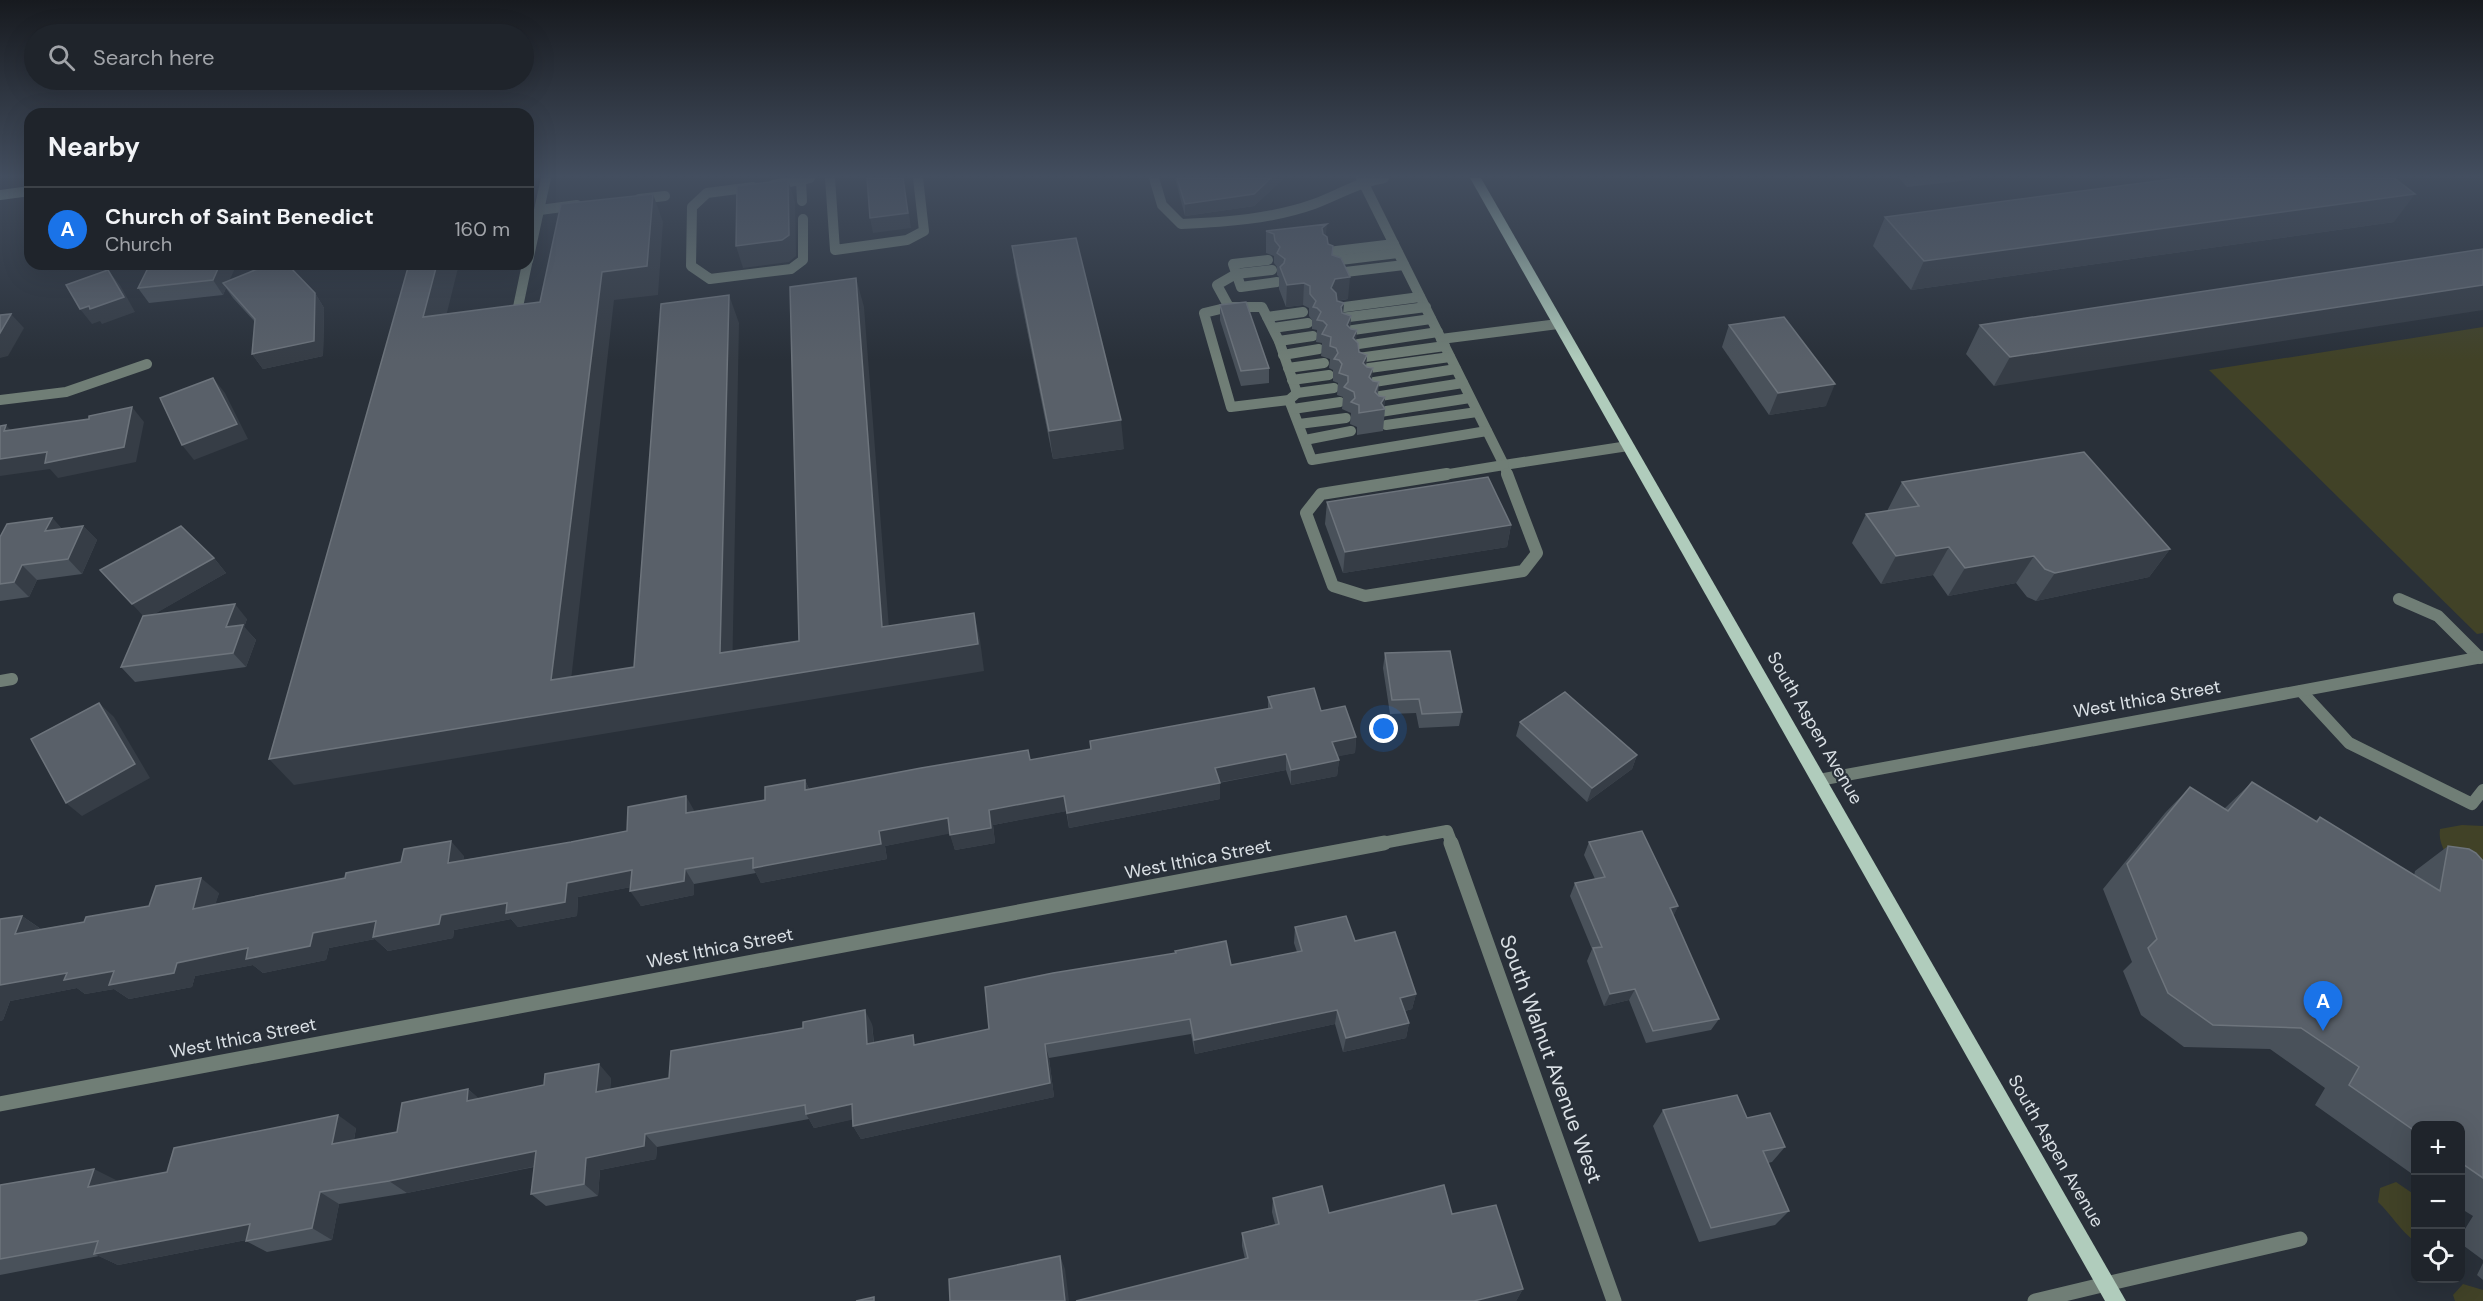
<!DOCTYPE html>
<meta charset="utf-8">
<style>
body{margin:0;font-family:"DM Sans",sans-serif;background:#2c3037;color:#f1f3f6}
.controls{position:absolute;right:18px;bottom:18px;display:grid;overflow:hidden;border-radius:12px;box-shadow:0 6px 24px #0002}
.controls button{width:54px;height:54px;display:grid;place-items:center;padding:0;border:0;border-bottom:2px solid #3c4147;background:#1f242b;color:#f1f3f6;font:30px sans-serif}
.you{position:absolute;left:1384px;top:729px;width:21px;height:21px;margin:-15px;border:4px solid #fff;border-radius:50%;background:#1a73e8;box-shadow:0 0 0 9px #1a73e833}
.badge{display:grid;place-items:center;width:39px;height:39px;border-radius:50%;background:#1a73e8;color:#fff;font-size:20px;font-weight:700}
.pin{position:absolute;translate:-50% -50px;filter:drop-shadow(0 2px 3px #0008)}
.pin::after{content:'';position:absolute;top:32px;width:21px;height:18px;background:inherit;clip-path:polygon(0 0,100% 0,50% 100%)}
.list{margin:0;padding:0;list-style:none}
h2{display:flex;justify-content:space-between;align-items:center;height:78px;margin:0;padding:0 24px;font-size:26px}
h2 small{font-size:20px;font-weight:400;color:#a1a4a9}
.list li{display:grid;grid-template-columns:39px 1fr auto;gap:18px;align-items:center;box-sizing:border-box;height:84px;padding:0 24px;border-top:2px solid #3c4147}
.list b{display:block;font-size:22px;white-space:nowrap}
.list p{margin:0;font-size:20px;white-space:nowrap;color:#a1a4a9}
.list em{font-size:20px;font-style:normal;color:#a1a4a9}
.icon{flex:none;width:33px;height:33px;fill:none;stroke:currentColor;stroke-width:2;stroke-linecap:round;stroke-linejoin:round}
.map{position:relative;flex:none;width:2483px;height:1301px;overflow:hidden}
.search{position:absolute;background:#1f242b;box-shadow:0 6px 24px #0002;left:24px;top:24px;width:510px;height:66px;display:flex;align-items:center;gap:15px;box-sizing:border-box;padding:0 21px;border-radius:33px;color:#a1a4a9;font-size:22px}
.panel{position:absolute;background:#1f242b;box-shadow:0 6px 24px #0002;left:24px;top:108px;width:510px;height:162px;border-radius:18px}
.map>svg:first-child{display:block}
.green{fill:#414227}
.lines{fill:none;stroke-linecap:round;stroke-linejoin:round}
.service-far2{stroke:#707e76;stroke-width:10}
.service-far1{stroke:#707e76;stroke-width:12}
.service{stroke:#707e76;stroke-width:15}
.minor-far2{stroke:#707e76;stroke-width:10}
.minor-far1{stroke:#707e76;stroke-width:12}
.minor{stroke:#707e76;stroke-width:15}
.secondary{stroke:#94aa9e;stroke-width:10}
.primary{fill:#b0ccbc;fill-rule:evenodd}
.wall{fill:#49515a}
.shaded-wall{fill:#363d46}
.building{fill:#596069;stroke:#6d747c;stroke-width:1.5}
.labels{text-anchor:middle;stroke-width:4.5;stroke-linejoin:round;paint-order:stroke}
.street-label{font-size:18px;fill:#dbe1e6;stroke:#293039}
.near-street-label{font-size:21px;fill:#dbe1e6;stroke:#293039}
</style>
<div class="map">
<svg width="2483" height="1301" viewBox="0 0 2483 1301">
<rect width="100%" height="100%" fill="#293039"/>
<g class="green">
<path d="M2483 327V633L2477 634 2209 370Z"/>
<path d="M2462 825 2483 826V892C2467 876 2436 855 2440 829Z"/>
<path d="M2396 1182 2415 1195V1241C2403 1234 2390 1213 2378 1202L2380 1188Z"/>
<path d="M2463 1284 2483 1290V1301H2455L2453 1295Z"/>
</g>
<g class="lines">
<g class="service-far2">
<path d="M830 178 835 250 907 240 924 231 918 178"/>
<path d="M1154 178 1162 205 1181 224C1226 222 1272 219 1314 204 1338 195 1359 182 1384 178"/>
<path d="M1361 178 1504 465"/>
<path d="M801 181 802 201"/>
<path d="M773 185 810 178"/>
<path d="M753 187 707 193 692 207 691 266 710 279 791 269 803 260V219"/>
<path d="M639 199 665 196"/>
<path d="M540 210 577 205"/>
<path d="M1328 252 1394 244"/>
<path d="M1268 260 1233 264 1241 287 1277 282"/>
<path d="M528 261 546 178"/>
<path d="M1332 261 1398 253"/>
<path d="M1337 273 1404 265"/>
<path d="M518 307 527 264"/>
<path d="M1229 307 1217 285 1236 274 1272 270"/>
<path d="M1229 307H1262L1279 341 1297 393 1289 400 1231 407 1204 313Z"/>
<path d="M1337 308 1420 297"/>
<path d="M1267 317 1303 312"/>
<path d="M1341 318 1426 307"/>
<path d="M1273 328 1308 323"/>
<path d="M1346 331 1431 319"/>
<path d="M1441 339 1558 324"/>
<path d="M1279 341 1313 336"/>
<path d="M1352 345 1438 332"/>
<path d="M1283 355 1319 349"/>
<path d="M1358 358 1445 346"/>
<path d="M1288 368 1324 363"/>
<path d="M1362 369 1450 357"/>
<path d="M1292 380 1329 375"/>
<path d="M1368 383 1456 369"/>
<path d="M1297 393 1334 388"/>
<path d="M1374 397 1463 383"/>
<path d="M1289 400 1312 460 1487 431"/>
<path d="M1293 409 1340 402"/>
<path d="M1380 412 1470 398"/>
<path d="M1299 424 1346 418"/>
<path d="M1386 425 1477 412"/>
<path d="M1305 440 1351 431"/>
<path d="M1504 465 1508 476"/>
<path d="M1504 465 1628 446"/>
<path d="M1437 476 1504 465"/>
</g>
<g class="service-far1">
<path d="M1447 474 1321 494 1306 513 1333 586 1365 596 1523 571 1537 553 1507 474"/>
<path d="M2399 599 2438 616 2480 658"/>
<path d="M2301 691 2349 743 2472 804 2483 790"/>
</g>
<path class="service" d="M2106 1284 2300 1239"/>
<path class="minor-far2" d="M0 400 66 392 147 364"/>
<g class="minor-far1">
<path d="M0 681 12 679"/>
<path d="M1819 780 2483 657"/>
<path d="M1377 844 1447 831 1452 844"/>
</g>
<g class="minor">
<path d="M1451 843 1614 1301"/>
<path d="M0 1104 1384 843"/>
<path d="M2035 1301 2106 1284"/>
</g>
<path class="secondary" d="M0 195 30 191"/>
<path class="primary" d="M1470 178H1481L2126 1301H2105Z"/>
</g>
<g class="wall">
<path d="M1175 178H1284L1254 206 1185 216Z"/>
<path d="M1899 178H1971L1970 180 1907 187Z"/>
<path d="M1885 217 2394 222 1911 290 1873 246Z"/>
<path d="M1266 231 1326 236 1348 299 1337 301 1344 303 1343 313 1351 316 1350 328 1356 340 1359 352 1367 355 1366 366 1372 380 1373 381 1379 382 1378 394 1379 396 1385 397 1384 408 1385 409 1383 431 1357 435V427L1350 424 1351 413 1342 409 1343 397 1337 395 1338 383 1333 381V370L1329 368 1330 359 1321 356 1322 343 1316 342 1317 330 1312 329V320L1309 316V308L1303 305 1286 307 1279 289V277L1277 275V267L1274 263V256L1266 253Z"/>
<path d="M1012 246 1124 449 1053 459 1016 275Z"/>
<path d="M2483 249 1994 386 1966 354 1980 325Z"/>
<path d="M150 264 230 280 315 293 324 308 323 356 263 369 252 354 255 322 233 298 226 288 223 295 149 303 138 288Z"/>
<path d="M1220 305 1269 368V383L1241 386 1220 320Z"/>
<path d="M1729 325 1826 406 1769 415 1722 347Z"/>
<path d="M1902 482 2170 549 2149 577 2036 601 2027 597 2016 583 1948 596 1933 575 1881 584 1852 543 1866 514 1887 511Z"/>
<path d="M1327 502 1511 525 1507 547 1343 573 1325 524Z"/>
<path d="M52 518 62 529 83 526 97 540 82 574 37 580 29 597 0 601V537Z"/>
<path d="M214 558 226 573 154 614 247 619 244 627 256 640 246 667 135 682 121 667 143 616Z"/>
<path d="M1385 653 1462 712 1459 726 1419 728 1416 713 1390 714 1383 668Z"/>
<path d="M1268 697 1321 711 1356 737 1355 753 1337 756 1339 760 1337 776 1291 785 1286 770 1219 783 1220 799 1069 828 1066 811 993 825 995 843 955 850 950 833 885 846 887 859 761 883 756 873 694 884V895L641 906 631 887 578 897 577 916 518 927 511 919 454 930 453 938 388 951 375 939 329 948 326 960 263 973 253 965 195 976 192 987 129 999 114 989 85 994 77 988 10 1001 3 1020 0 1021V919L22 916 41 929 84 922 149 906 219 893 215 904 464 856 463 860 571 842 627 831 695 812 765 800 805 780 809 789 1030 760 1091 749 1090 741 1268 709Z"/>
<path d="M1520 722 1637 755 1632 769 1587 802 1516 736Z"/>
<path d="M2252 782 2315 821 2320 817 2414 876 2415 871 2448 846 2483 861V1260L2460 1243V1237L2473 1216 2460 1208V1125H2415V1176L2315 1105 2325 1088 2270 1049 2184 1047 2141 1015 2123 971 2132 962 2103 889 2165 813 2190 787 2224 809Z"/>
<path d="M1589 842 1678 906 1673 916 1719 1019 1711 1030 1646 1043 1629 1000 1604 1006 1587 961 1592 949 1570 896 1575 883 1595 879 1584 855Z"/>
<path d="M1295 927 1355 941 1416 994 1412 1009 1405 1011 1409 1023 1406 1038 1343 1052 1335 1024 1195 1054 1191 1034 1049 1058 1054 1097 861 1139 853 1126V1119L814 1128 809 1119 657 1147 656 1159 600 1170 598 1196 546 1206 531 1194 534 1167 407 1193 339 1204 332 1240 267 1252 246 1241V1240L118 1265 99 1256 0 1275V1185L118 1181 167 1172 356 1128 354 1140 397 1132 468 1089 479 1099 611 1078 610 1089 669 1078 872 1024 874 1043 917 1044 989 1029 1231 965 1297 952 1294 943Z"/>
<path d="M1663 1110 1747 1118 1785 1147 1772 1162 1768 1163 1789 1211 1775 1225 1699 1242 1653 1126Z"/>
<path d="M1273 1198 1329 1213 1452 1214 1523 1289 1516 1301H1076L1245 1259 1242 1246V1233L1275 1224 1272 1212Z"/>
<path d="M2483 1263V1280L2477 1275Z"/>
</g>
<g class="shaded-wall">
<path d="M903 178 911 228 873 233 870 218Z"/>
<path d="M1271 178H1284L1254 206 1185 216V204Z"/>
<path d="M788 180 795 202 796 256 789 262 743 268 736 246Z"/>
<path d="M653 194 663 222 658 295 614 300 568 707 551 680 602 272Z"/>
<path d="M2415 194 2394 222 1911 290 1924 261Z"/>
<path d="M1327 224 1325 245 1322 228Z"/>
<path d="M220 264H237L226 288 223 283 226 288 223 295 213 280Z"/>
<path d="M437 264H459L439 345 423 317Z"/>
<path d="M108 270 120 285 135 312 102 324 100 321 92 324 80 309Z"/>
<path d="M1350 277 1348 299 1334 301 1331 288 1335 279Z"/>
<path d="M856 278 864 307 891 654 882 627Z"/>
<path d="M1304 283 1303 305 1286 307 1287 285Z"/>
<path d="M2483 285V310L1994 386 2010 357Z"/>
<path d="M315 293 324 308 323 356 263 369 252 354Z"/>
<path d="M729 295 739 323 732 680 720 653Z"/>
<path d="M1344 303 1342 325 1341 307Z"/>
<path d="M11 314 24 328 8 356 0 358V333Z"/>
<path d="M1351 316 1349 338 1347 325Z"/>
<path d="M1357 330 1355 352 1353 338Z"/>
<path d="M1367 355 1365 377 1363 363Z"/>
<path d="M1373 368 1371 390 1369 377Z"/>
<path d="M213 378 225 393 248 439 194 460 182 445Z"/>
<path d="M1835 384 1826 406 1769 415 1778 393Z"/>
<path d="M1385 397 1384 409 1381 403Z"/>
<path d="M132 407 144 422 136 462 58 478 50 469 0 476V459Z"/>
<path d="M1121 420 1124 449 1053 459 1049 431Z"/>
<path d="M6 425 20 440 4 431Z"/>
<path d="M52 518 66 533 45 531Z"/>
<path d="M1511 525 1507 547 1343 573 1345 552Z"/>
<path d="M83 526 97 540 82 574 68 559Z"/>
<path d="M1949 547 1933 575 1881 584 1896 556Z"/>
<path d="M2170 549 2149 577 2036 601 2055 573Z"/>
<path d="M2034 556 2016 583 1948 596 1965 568Z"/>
<path d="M214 558 226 573 146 619 132 604Z"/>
<path d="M22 565 37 580 29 597 14 582Z"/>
<path d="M235 604 247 619 244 627 256 640 246 667 233 653 226 627Z"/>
<path d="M974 613 980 640 984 671 294 785 269 759Z"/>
<path d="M99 703 114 717 150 778 82 816 66 803Z"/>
<path d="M1356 737 1355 753 1331 758 1332 742Z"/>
<path d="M1286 754V770L1216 783 1215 768Z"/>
<path d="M1637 755 1632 769 1587 802 1592 788Z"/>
<path d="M1339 760 1337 776 1291 785V770Z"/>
<path d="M805 780 812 795 805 790Z"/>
<path d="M1220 783V799L1069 828 1067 813Z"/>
<path d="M686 796 695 812 686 813Z"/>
<path d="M1064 796 1067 811 993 825 995 843 955 850 950 835 989 810Z"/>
<path d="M948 818 953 833 885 846 887 859 761 883 753 868 879 831Z"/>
<path d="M451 841 464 856 461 878 448 863Z"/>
<path d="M685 869 694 884V895L641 906 630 891Z"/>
<path d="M632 870 642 885 578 897 577 916 518 927 511 919 454 930 453 938 388 951 375 939 329 948 326 960 263 973 253 965 195 976 192 987 129 999 114 989 85 994 77 988 10 1001 3 1020 0 1021V985L67 973 114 971 177 963 313 933 376 921 441 915 567 883Z"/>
<path d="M201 878 219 893 210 923 193 909Z"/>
<path d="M1678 906 1672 919 1670 908Z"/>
<path d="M22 916 42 930 15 934Z"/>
<path d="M1635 989 1629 1000 1604 1006 1610 994Z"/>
<path d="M1416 994 1412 1009 1397 1013 1400 998Z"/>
<path d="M865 1010 872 1024 875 1059 867 1044Z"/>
<path d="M1337 1010 1335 1024 1195 1054 1194 1040Z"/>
<path d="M1409 1023 1406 1038 1343 1052 1346 1038Z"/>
<path d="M1045 1044 1049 1058 1054 1097 861 1139 853 1126Z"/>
<path d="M599 1064 611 1078 609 1106 596 1092Z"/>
<path d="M468 1089 484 1103 467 1101Z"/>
<path d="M852 1104 860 1118 814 1128 806 1114Z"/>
<path d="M338 1115 356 1128 351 1156 332 1144Z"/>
<path d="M645 1134 657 1147 656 1159 600 1170 598 1196 584 1184 586 1158Z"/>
<path d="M536 1151 551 1163 407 1193 389 1181Z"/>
<path d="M94 1169 118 1181 88 1187Z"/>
<path d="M320 1192 339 1204 332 1240 312 1228Z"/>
<path d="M250 1224 271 1235 118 1265 94 1254Z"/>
<path d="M1060 1256 1065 1269 1069 1301H1065Z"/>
<path d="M1523 1289 1516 1301H1474Z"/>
</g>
<g class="building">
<path d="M867 178H903L908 213 870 218Z"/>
<path d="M1177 178H1271L1254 194 1185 204Z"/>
<path d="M2180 178H2394L2415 194 1924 261 1885 217Z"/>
<path d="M788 180 789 235 782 240 736 246 737 186Z"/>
<path d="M653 194 647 266 602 272 551 680 634 667 661 304 729 295 720 653 799 641 790 287 856 278 882 627 974 613 978 644 269 759 409 264H437L423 317 540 302 561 204Z"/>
<path d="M1327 224 1322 228 1323 234 1327 237 1328 244 1333 246 1332 255 1341 258 1350 277 1335 279 1331 288 1336 293 1337 301 1344 303 1341 307 1342 313 1351 316 1347 325 1351 329 1357 330 1353 338 1358 343 1359 352 1367 355 1363 363 1367 367 1373 368 1369 377 1373 381 1379 382 1375 392 1379 396 1385 397 1381 403 1385 409 1359 413V405L1351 402 1355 398 1354 392 1344 387 1348 382V376L1339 373 1342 364 1339 360 1334 359 1338 353 1336 348 1330 346 1331 337 1322 334 1327 325 1323 321 1317 320 1321 312 1317 308 1313 307 1316 301 1310 294V286L1304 283 1287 285 1280 267 1284 263 1285 259 1277 253 1280 247 1275 241 1274 234 1266 231Z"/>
<path d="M1076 238 1121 420 1049 431 1012 246Z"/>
<path d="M2483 249V285L2010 357 1980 325Z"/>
<path d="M150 264H220L213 280 138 288Z"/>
<path d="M270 264H287L315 293 314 341 252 354 255 319 223 283Z"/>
<path d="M108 270 124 297 90 309 89 306 80 309 66 285Z"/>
<path d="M1246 302 1269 368 1241 371 1220 305Z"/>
<path d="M11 314 0 333V315Z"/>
<path d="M1784 317 1835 384 1778 393 1729 325Z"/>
<path d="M213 378 237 424 182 445 160 398Z"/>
<path d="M132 407 124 447 45 463 47 452 0 459V426L6 425 4 431 89 419V416Z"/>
<path d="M2084 452 2170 549 2055 573 2045 569 2034 556 1965 568 1949 547 1896 556 1866 514 1919 506 1902 482Z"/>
<path d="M1488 477 1511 525 1345 552 1327 502Z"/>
<path d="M52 518 45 531 83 526 68 559 22 565 14 582 0 584V537L7 524Z"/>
<path d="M181 526 214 558 132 604 100 570Z"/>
<path d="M235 604 226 627 243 625 233 653 121 667 143 616Z"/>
<path d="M1450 651 1462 712 1422 714 1419 699 1392 700 1385 653Z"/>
<path d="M1314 688 1321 711 1345 706 1356 737 1332 742 1339 760 1291 770 1286 754 1215 768 1220 783 1067 813 1064 796 989 810 991 828 950 835 948 818 879 831 881 844 753 868V858L685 869 684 881 630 891 632 870 567 883 565 902 506 913 507 903 441 915 439 924 373 937 376 921 313 933 310 946 246 959 248 948 177 963 174 973 109 985 114 971 64 980 67 973 0 985V919L22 916 15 934 84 922 86 917 149 906 156 886 201 878 193 909 345 878 346 873 401 862 404 849 451 841 448 863 571 842 627 831 628 807 686 796V813L765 800V787L805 780V790L921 768 1028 750 1030 760 1091 749 1090 741 1272 708 1268 697Z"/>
<path d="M1565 692 1637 755 1592 788 1520 722Z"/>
<path d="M99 703 135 764 66 803 31 739Z"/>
<path d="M2252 782 2317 822 2320 817 2440 891 2448 846 2469 849 2476 853 2483 861V1178L2460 1162V1125H2415V1131L2349 1085 2359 1067 2301 1028 2213 1025 2168 993 2148 948 2157 939 2127 864 2190 787 2228 811Z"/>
<path d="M1642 831 1678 906 1670 908 1719 1019 1653 1031 1635 989 1610 994 1593 948 1602 947 1575 883 1605 877 1589 842Z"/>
<path d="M1346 916 1355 941 1395 932 1416 994 1400 998 1409 1023 1346 1038 1337 1010 1194 1040 1190 1019 1045 1044 1050 1083 853 1126 852 1104 806 1114 805 1105 645 1134 644 1146 586 1158 584 1184 531 1194 536 1151 389 1181 320 1192 312 1228 246 1241 250 1224 94 1254 98 1241 0 1259V1185L94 1169 88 1187 167 1172 174 1148 338 1115 332 1144 397 1132 402 1103 468 1089 467 1101 544 1085 545 1074 599 1064 596 1092 669 1078 671 1051 803 1028V1022L865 1010 867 1044 913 1035 914 1045 989 1029 985 987 1053 973 1176 953 1175 951 1226 941 1231 965 1302 951 1295 927Z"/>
<path d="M1737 1095 1747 1118 1770 1113 1785 1147 1763 1151 1789 1211 1711 1228 1663 1110Z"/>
<path d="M1444 1185 1452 1214 1496 1205 1523 1289 1474 1301H1076L1248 1258 1242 1233 1279 1224 1273 1198 1322 1186 1329 1213Z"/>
<path d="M1060 1256 1065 1301H950L949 1279Z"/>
<path d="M874 1297V1301H856Z"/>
</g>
<linearGradient id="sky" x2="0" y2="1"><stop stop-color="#171a1f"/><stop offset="0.49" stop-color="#434e5f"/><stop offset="1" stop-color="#434e5f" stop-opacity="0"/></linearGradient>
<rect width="2483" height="360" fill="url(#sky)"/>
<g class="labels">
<g class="street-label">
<text transform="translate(2147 699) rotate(-10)" y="6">West Ithica Street</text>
<text transform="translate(1815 728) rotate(60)" y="6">South Aspen Avenue</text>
<text transform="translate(1198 859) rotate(-11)" y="6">West Ithica Street</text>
<text transform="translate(720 948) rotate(-11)" y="6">West Ithica Street</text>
<text transform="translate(243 1038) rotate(-11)" y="6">West Ithica Street</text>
<text transform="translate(2056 1151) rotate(60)" y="6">South Aspen Avenue</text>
</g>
<g class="near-street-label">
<text transform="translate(1551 1059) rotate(70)" y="7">South Walnut Avenue West</text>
</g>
</g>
</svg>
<div class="controls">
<button>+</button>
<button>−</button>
<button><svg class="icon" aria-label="locate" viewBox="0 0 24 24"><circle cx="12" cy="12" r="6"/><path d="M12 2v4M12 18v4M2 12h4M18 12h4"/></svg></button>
</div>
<div class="you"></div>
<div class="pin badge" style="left:2323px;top:1031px">A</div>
<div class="search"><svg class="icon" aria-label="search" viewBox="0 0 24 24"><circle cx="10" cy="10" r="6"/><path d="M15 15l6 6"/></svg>Search here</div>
<section class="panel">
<h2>Nearby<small></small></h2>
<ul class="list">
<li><span class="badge">A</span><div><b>Church of Saint Benedict</b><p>Church</p></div><em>160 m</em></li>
</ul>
</section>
</div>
